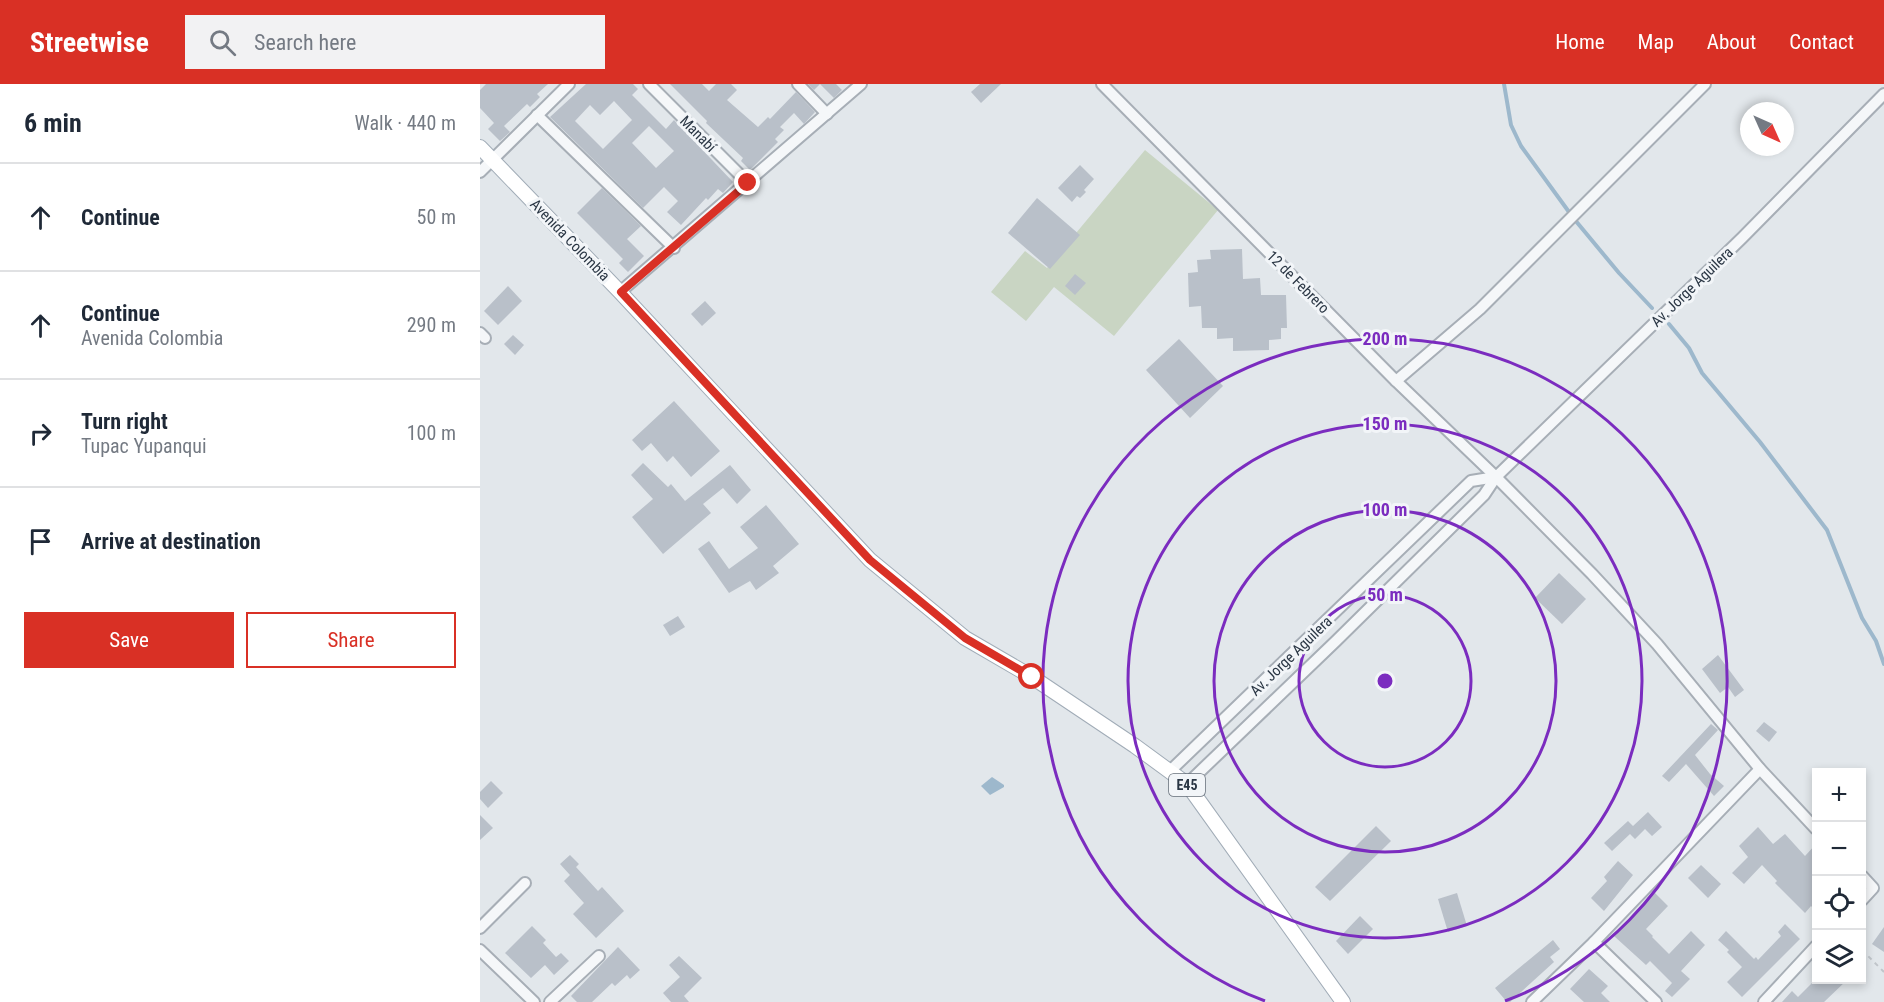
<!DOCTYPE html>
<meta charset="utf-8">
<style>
body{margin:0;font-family:"Roboto Condensed",sans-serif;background:#f2f2f3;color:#1f2937}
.controls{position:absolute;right:18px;bottom:18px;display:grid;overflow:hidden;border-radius:0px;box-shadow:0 3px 9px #0003}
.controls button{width:54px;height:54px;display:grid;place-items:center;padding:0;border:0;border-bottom:2px solid #e0e1e3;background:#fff;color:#1f2937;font:30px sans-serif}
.compass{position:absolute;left:1260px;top:18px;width:54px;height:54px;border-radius:50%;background:#fff;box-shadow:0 3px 9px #0003;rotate:135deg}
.stop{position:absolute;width:18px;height:18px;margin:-14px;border:4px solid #d93025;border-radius:50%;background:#fff}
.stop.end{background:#d93025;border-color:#fff;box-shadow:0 2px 6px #0008}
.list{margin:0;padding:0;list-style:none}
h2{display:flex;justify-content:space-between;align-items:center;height:78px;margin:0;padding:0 24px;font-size:26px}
h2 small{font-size:20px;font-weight:400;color:#747a83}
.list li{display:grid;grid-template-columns:39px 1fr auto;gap:18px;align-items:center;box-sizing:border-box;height:108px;padding:0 24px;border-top:2px solid #e0e1e3}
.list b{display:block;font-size:22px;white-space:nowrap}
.list p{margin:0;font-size:20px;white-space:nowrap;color:#747a83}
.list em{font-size:20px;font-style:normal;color:#747a83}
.actions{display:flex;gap:12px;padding:18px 24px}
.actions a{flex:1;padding:14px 0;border:2px solid #d93025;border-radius:0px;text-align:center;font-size:21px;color:#d93025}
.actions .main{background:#d93025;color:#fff}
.icon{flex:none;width:33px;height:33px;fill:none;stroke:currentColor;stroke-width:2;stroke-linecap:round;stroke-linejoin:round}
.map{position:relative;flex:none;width:1404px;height:918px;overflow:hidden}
header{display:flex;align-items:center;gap:36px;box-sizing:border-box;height:84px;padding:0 30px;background:#d93025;color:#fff}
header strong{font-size:28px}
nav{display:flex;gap:33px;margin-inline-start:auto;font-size:21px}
.search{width:420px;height:54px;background:#f2f2f3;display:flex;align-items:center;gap:15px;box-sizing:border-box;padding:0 21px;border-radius:0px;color:#747a83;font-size:22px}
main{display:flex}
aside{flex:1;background:#fff}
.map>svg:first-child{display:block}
.green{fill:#c9d5c3}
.water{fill:#9db8cc}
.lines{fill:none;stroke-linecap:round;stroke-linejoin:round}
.stream{stroke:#9db8cc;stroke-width:4}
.building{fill:#b9c0c9;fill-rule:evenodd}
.minor-casing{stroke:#a7aeb6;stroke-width:14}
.major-casing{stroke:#a1acb7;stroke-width:16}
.path{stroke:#c0c5ca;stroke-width:2;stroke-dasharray:4.5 4.5;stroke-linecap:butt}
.minor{stroke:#f5f7f9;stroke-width:10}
.major{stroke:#fff;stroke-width:14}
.route{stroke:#d93025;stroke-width:8}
.ring{fill:none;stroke:#7b2cbf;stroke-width:3}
.labels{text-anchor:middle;stroke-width:6;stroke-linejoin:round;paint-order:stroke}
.shield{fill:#f2f5f8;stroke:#666f7a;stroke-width:1.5}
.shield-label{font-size:14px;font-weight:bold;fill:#2a3644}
.street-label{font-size:15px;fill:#2a3644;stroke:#f2f5f8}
.centre{fill:#7b2cbf;stroke:#f2f5f8;stroke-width:3}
.ring-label{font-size:18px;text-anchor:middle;font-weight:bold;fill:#7b2cbf;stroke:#f2f5f8;stroke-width:6;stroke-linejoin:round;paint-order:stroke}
</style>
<header>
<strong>Streetwise</strong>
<div class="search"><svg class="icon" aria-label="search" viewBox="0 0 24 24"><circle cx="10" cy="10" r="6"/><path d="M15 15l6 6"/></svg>Search here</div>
<nav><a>Home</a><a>Map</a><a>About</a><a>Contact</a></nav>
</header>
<main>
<aside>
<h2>6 min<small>Walk · 440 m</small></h2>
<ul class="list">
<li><svg class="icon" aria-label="ahead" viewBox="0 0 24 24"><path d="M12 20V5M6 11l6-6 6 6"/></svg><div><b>Continue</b></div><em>50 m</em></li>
<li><svg class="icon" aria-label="ahead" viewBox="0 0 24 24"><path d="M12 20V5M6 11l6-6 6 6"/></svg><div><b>Continue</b><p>Avenida Colombia</p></div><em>290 m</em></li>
<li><svg class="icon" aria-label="right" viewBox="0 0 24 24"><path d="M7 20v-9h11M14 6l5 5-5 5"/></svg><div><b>Turn right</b><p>Tupac Yupanqui</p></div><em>100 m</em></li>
<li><svg class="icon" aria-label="arrive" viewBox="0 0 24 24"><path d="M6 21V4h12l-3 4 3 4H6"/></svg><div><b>Arrive at destination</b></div></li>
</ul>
<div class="actions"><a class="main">Save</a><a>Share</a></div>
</aside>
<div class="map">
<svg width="1404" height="918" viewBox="0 0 1404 918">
<rect width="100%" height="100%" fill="#e2e7eb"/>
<path class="green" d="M665 66 738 126 634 252 574 203 546 237 511 208 545 167 567 184Z"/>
<path class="water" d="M512 693 524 701V703L510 711 501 702Z"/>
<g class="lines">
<g class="stream">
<path d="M1024 0 1031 41 1041 62 1089 128"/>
<path d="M1095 136 1139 189 1172 224"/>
<path d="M1189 240 1209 264 1222 289 1280 358 1347 446 1382 534 1396 557 1404 580"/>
</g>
</g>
<g class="building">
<path d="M6 0H68L57 10 60 13 50 23 47 20 24 42 30 48 20 57 8 45 14 39 0 24V6Z"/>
<path d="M106 0H153L158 5 152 11 186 45 194 36 253 98 243 109 238 105 228 116 226 114 201 141 187 128 198 117 184 103 163 124 70 33ZM134 17 152 36 123 65 95 37 110 21 120 31ZM169 42 194 67 176 84 152 59Z"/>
<path d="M190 0H222L229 7 236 0H251L257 6 247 16 278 43 288 33 290 35 316 8 335 28 324 40 314 29 300 43 304 46 295 55 298 58 270 86 261 77 263 74 226 39 227 37Z"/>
<path d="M328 0H356L362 6 354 14 340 0 334 6Z"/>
<path d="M500 0H521L501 19 491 8Z"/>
<path d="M600 81 614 95 604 106 606 108 600 114 597 112 592 118 578 104Z"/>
<path d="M122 104 161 142 147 155 164 172 148 188 139 179 143 175 97 129Z"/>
<path d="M557 114 600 151 570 185 528 149Z"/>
<path d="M762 165 763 195 780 194 781 211H806L807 244H801V255L789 256V266L753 267V254L737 255V244H722L721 222 709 223 708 189 718 188 717 176 731 175 730 166Z"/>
<path d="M595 190 606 199 595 211 585 202Z"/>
<path d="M28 202 42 217 18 241 4 227Z"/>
<path d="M225 217 236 229 222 242 211 230Z"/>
<path d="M33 251 44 261 35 271 24 260Z"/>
<path d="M699 255 743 302 710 334 666 286Z"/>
<path d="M194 317 240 367 211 393 193 372 187 378 171 359 162 367 152 356Z"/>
<path d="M163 379 188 403 191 400 205 417 250 381 271 406 257 420 243 404 223 420 231 429 183 470 152 433 173 415 151 391Z"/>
<path d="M286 421 319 460 293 482 299 489 276 506 270 497 249 509 218 465 229 457 249 485 278 464 260 443Z"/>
<path d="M1079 489 1106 515 1082 540 1055 514Z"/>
<path d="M198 532 205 543 190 552 183 541Z"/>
<path d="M1238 571 1264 606 1255 613 1248 603 1240 609 1222 585Z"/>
<path d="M1284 638 1297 648 1289 658 1276 647Z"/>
<path d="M1231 640 1238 646 1215 671 1230 690 1244 702 1234 712 1206 680 1189 698 1182 692Z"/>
<path d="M11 697 23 709 8 724 0 715V708Z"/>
<path d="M1168 728 1182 743 1172 752 1165 745 1155 755 1150 750 1132 767 1124 759 1148 737 1153 742Z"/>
<path d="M0 731 13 744 0 756Z"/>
<path d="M896 742 911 757 850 817 835 803Z"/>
<path d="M1278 743 1293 760 1305 750 1325 772 1336 760V827L1331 822 1325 829 1295 799 1297 797 1282 781 1264 800 1252 789 1268 773 1259 762Z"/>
<path d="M90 771 99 780 96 783 118 807 122 803 144 827 116 854 93 830 104 819 84 797 90 791 80 780Z"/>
<path d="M1138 777 1153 791 1124 827 1111 814 1127 797 1124 793Z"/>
<path d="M1221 781 1241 800 1228 814 1208 794Z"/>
<path d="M977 809 987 842 968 848 958 815Z"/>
<path d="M1175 809 1188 822 1166 845 1173 852 1172 853 1189 870 1211 847 1225 861 1201 887 1210 895 1192 913 1185 907 1192 899 1170 877 1166 881 1134 852Z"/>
<path d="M880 832 893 845 868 870 856 857Z"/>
<path d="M1305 840 1320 855 1262 913 1247 898 1262 883 1247 868 1249 866 1238 856 1246 847 1274 875 1276 873 1278 876 1301 852 1298 848Z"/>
<path d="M52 842 66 856 63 859 76 873 81 869 89 877 74 891 65 881 51 894 25 869Z"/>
<path d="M1404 843V868L1392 860Z"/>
<path d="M1073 856 1080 865 1070 873 1074 878 1030 918H1027L1015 904Z"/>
<path d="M138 863 160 886 150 895 147 891 135 902 132 899 112 918H97L91 912Z"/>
<path d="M199 872 222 894 204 912 209 918H191L183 909 200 893 189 881Z"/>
<path d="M1109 885 1128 902 1121 909 1130 918H1104L1090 905Z"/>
<path d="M1335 896H1367L1344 918H1302L1312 907 1318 913Z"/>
</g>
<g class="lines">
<g class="minor-casing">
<g id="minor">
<path d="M169 0 268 99"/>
<path d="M318 0 347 30"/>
<path d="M622 0 916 297 1016 393 1112 490 1177 560 1280 685 1336 745"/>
<path d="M57 31 194 164"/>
<path d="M0 88 89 0"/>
<path d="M140 208 381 0"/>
<path d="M0 249 5 254"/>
<path d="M916 297 1000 225 1225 0"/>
<path d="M690 687 991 397 1016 393"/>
<path d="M707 700 856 557 1004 411 1016 393 1262 154 1404 10"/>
<path d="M1382 792 1393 804 1382 816"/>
<path d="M0 844 45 799"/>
<path d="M1114 858 1176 918"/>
<path d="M0 866 54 918"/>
<path d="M70 918 119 872"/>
<path d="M1052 918 1114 858 1280 685"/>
<path d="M1284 918 1336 862"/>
</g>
</g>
<g class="major-casing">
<path id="major" d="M0 63 140 208 390 476 485 554 552 593 655 662 707 700 863 918"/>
</g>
<path class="path" d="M1382 866 1404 888"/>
<use href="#minor" class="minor"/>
<use href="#major" class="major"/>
</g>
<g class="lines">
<path class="route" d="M268 99 141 208 390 476 485 554 552 593"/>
</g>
<g class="ring">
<circle cx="905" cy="597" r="86"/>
<circle cx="905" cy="597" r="171"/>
<circle cx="905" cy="597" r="257"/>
<path d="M785 917A342 342 0 1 1 1025 917"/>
</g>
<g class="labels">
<rect class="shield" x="689" y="690" width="36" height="22" rx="4.5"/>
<g class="shield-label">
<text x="707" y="706">E45</text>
</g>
<g class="street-label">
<text transform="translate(218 50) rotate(45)" y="5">Manabí</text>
<text transform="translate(90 156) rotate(46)" y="5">Avenida Colombia</text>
<text transform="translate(818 198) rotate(45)" y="5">12 de Febrero</text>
<text transform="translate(1212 203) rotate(-44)" y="5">Av. Jorge Aguilera</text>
<text transform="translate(811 572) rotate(-44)" y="5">Av. Jorge Aguilera</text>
</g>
</g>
<circle cx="905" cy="597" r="9" class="centre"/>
<g class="ring-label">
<text x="905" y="261">200 m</text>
<text x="905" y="346">150 m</text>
<text x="905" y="432">100 m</text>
<text x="905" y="517">50 m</text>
</g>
</svg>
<div class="controls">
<button>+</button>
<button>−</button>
<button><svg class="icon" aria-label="locate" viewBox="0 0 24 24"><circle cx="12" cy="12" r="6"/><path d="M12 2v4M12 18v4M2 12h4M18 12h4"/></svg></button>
<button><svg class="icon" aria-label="layers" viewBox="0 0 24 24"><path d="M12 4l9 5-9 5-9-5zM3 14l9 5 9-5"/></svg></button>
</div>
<svg class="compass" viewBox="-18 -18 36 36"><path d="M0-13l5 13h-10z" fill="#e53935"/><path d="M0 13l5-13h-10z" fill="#747a83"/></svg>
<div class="stop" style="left:552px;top:593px"></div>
<div class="stop end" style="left:268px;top:99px"></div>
</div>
</main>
